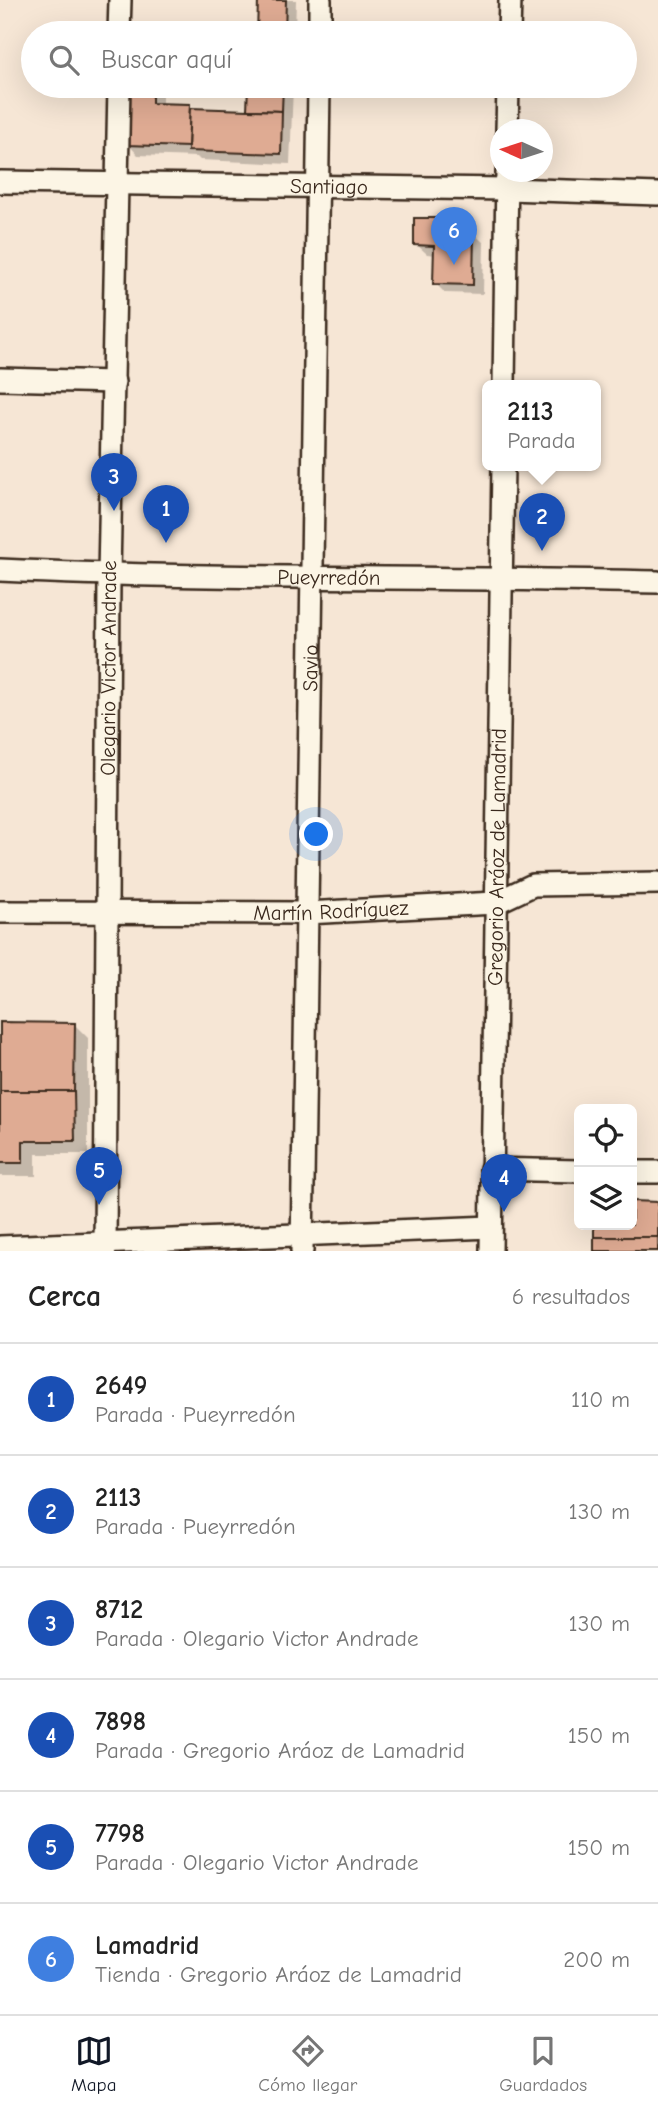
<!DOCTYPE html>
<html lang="es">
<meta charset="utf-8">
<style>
body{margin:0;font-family:"Comic Neue",sans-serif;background:#f6f6f6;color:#222}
.controls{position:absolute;right:21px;bottom:21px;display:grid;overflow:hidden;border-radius:10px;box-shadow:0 7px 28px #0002}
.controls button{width:63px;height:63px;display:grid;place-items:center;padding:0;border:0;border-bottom:2px solid #e0e0e0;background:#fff;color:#222;font:35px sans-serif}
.compass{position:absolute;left:490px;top:119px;width:63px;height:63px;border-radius:50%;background:#fff;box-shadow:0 7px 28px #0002;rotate:273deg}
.you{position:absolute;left:317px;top:835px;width:24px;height:24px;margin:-18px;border:5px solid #fff;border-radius:50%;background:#1a73e8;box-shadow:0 0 0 10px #1a73e833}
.badge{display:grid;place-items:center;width:46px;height:46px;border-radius:50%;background:#111827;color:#fff;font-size:23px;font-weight:700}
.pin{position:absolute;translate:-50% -58px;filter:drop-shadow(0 2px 4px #0008)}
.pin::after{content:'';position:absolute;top:37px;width:24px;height:21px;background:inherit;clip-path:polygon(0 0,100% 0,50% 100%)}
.popup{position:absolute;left:482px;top:380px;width:119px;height:91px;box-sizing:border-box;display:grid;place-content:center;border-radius:10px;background:#fff;filter:drop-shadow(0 2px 5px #0005);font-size:23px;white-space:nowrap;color:#767676}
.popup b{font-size:26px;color:#222}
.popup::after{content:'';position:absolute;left:50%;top:100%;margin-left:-14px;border:14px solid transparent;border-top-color:#fff}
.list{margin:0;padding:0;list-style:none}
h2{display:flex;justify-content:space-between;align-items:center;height:91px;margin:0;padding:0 28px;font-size:30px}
h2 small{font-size:23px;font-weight:400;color:#767676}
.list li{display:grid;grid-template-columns:46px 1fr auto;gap:21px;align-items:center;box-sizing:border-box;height:112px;padding:0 28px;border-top:2px solid #e0e0e0}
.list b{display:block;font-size:26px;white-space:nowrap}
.list p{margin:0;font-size:23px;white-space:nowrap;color:#767676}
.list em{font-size:23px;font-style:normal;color:#767676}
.icon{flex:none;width:38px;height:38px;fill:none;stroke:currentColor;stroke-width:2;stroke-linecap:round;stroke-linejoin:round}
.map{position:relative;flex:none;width:658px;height:1251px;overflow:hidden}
.search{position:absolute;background:#fff;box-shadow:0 7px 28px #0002;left:21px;right:21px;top:21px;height:77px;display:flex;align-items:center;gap:18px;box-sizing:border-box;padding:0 24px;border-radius:38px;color:#767676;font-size:26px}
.sheet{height:763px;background:#fff}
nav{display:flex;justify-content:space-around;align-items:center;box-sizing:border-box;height:98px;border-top:2px solid #e0e0e0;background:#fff;font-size:19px;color:#767676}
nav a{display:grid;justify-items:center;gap:4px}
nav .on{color:#111827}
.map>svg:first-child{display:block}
.shadow{fill:#0003}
.building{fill:#dfab93;stroke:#3b2a1e;stroke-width:2}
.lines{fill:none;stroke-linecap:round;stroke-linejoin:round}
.street-casing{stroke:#3b2a1e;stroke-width:26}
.street{stroke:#fcf5e5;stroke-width:21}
.labels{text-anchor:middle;stroke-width:5;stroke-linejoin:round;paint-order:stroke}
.street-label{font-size:21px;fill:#3b2a1e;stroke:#fcf5e5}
</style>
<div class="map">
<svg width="658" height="1251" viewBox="0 0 658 1251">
<rect width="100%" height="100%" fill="#f6e6d5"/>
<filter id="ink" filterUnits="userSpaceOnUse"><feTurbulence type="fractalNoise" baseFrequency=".0143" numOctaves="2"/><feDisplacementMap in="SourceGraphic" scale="14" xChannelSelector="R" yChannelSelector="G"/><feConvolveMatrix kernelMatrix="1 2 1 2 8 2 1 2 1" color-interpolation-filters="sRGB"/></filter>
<g filter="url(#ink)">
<g class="shadow">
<path d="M265 0H296L295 33H258L260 3Z"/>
<path d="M130 86H162V105L189 106 193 109 248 112 249 86H293L290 164 200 160 197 157 138 155 128 144Z"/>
<path d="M459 220 484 243 483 294 445 293 435 283 436 255 427 254 416 244Z"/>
<path d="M0 1024H74L88 1038V1154H36V1176H0Z"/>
</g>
<g class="building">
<path d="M263 0H286L285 33H257L258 1Z"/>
<path d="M128 86H152V103L190 104 188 147 126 145Z"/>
<path d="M248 86H283L282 111 247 110Z"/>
<path d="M190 108 282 111 281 154 188 151Z"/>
<path d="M414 218H460L474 231 473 285 433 284 434 246 414 245Z"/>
<path d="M0 1022 75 1023 74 1091H0Z"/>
<path d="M0 1091H74L75 1141H23V1163H0Z"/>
<path d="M632 1201 658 1202V1237H594V1225H632Z"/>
<rect x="594" y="1237" width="64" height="14"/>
</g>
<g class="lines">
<g class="street-casing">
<g id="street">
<path d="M119 33 120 0"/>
<path d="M320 33V0"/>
<path d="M509 33 510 0"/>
<path d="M507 130 508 86"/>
<path id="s1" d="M0 182 507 189 658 194"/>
<path d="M0 379 114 382"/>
<path d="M504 385 507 172"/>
<path id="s2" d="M0 570C219 580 439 576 658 582"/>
<path id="s3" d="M0 912 306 913 495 903 533 885 658 883"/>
<path d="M491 1169 579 1171"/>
<path d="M632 1172H658"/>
<path d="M0 1247 491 1227"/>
<path id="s4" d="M105 1251 109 575 119 86"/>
<path id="s5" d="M302 1251 319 86"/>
<path id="s6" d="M491 1251 503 465"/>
</g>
</g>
<use href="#street" class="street"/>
</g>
</g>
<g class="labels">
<g class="street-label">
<text dy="7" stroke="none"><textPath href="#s1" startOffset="329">Santiago</textPath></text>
<text dy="7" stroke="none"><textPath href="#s2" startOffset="329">Pueyrredón</textPath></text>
<text dy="7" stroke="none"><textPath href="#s4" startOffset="583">Olegario Victor Andrade</textPath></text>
<text dy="7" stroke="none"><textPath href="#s5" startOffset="583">Savio</textPath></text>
<text dy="7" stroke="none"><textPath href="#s6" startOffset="394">Gregorio Aráoz de Lamadrid</textPath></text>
<text dy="7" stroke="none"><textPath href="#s3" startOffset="331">Martín Rodríguez</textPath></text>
</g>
</g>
</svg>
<div class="controls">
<button><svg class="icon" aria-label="locate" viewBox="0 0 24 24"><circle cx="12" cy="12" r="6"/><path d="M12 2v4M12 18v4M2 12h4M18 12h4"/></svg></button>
<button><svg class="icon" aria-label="layers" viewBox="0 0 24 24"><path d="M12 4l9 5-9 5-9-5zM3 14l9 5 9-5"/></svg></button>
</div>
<svg class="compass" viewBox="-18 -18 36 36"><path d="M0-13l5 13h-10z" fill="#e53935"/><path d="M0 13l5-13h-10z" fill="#767676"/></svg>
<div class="you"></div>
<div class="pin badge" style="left:166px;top:543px;background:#1a4fb4">1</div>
<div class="pin badge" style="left:542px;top:551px;background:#1a4fb4">2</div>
<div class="popup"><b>2113</b>Parada</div>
<div class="pin badge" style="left:114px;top:511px;background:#1a4fb4">3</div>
<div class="pin badge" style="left:504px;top:1212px;background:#1a4fb4">4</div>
<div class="pin badge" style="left:99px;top:1205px;background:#1a4fb4">5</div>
<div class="pin badge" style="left:454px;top:265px;background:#3f7fe0">6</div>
<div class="search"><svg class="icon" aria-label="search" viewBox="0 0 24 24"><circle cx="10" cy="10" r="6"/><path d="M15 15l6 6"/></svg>Buscar aquí</div>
</div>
<section class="sheet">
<h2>Cerca<small>6 resultados</small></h2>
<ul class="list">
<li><span class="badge" style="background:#1a4fb4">1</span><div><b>2649</b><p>Parada · Pueyrredón</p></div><em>110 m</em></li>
<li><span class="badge" style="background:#1a4fb4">2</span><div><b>2113</b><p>Parada · Pueyrredón</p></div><em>130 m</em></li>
<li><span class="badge" style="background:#1a4fb4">3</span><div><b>8712</b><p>Parada · Olegario Victor Andrade</p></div><em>130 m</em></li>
<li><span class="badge" style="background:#1a4fb4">4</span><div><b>7898</b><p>Parada · Gregorio Aráoz de Lamadrid</p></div><em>150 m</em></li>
<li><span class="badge" style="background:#1a4fb4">5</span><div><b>7798</b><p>Parada · Olegario Victor Andrade</p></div><em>150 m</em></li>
<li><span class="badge" style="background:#3f7fe0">6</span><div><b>Lamadrid</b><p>Tienda · Gregorio Aráoz de Lamadrid</p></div><em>200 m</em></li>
</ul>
</section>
<nav>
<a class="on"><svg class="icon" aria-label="map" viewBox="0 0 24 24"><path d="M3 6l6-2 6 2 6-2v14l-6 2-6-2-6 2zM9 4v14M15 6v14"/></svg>Mapa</a>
<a><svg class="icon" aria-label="directions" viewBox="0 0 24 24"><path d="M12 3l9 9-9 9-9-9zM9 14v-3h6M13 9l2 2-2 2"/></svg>Cómo llegar</a>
<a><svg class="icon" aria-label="saved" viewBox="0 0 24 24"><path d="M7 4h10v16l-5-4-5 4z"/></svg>Guardados</a>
</nav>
